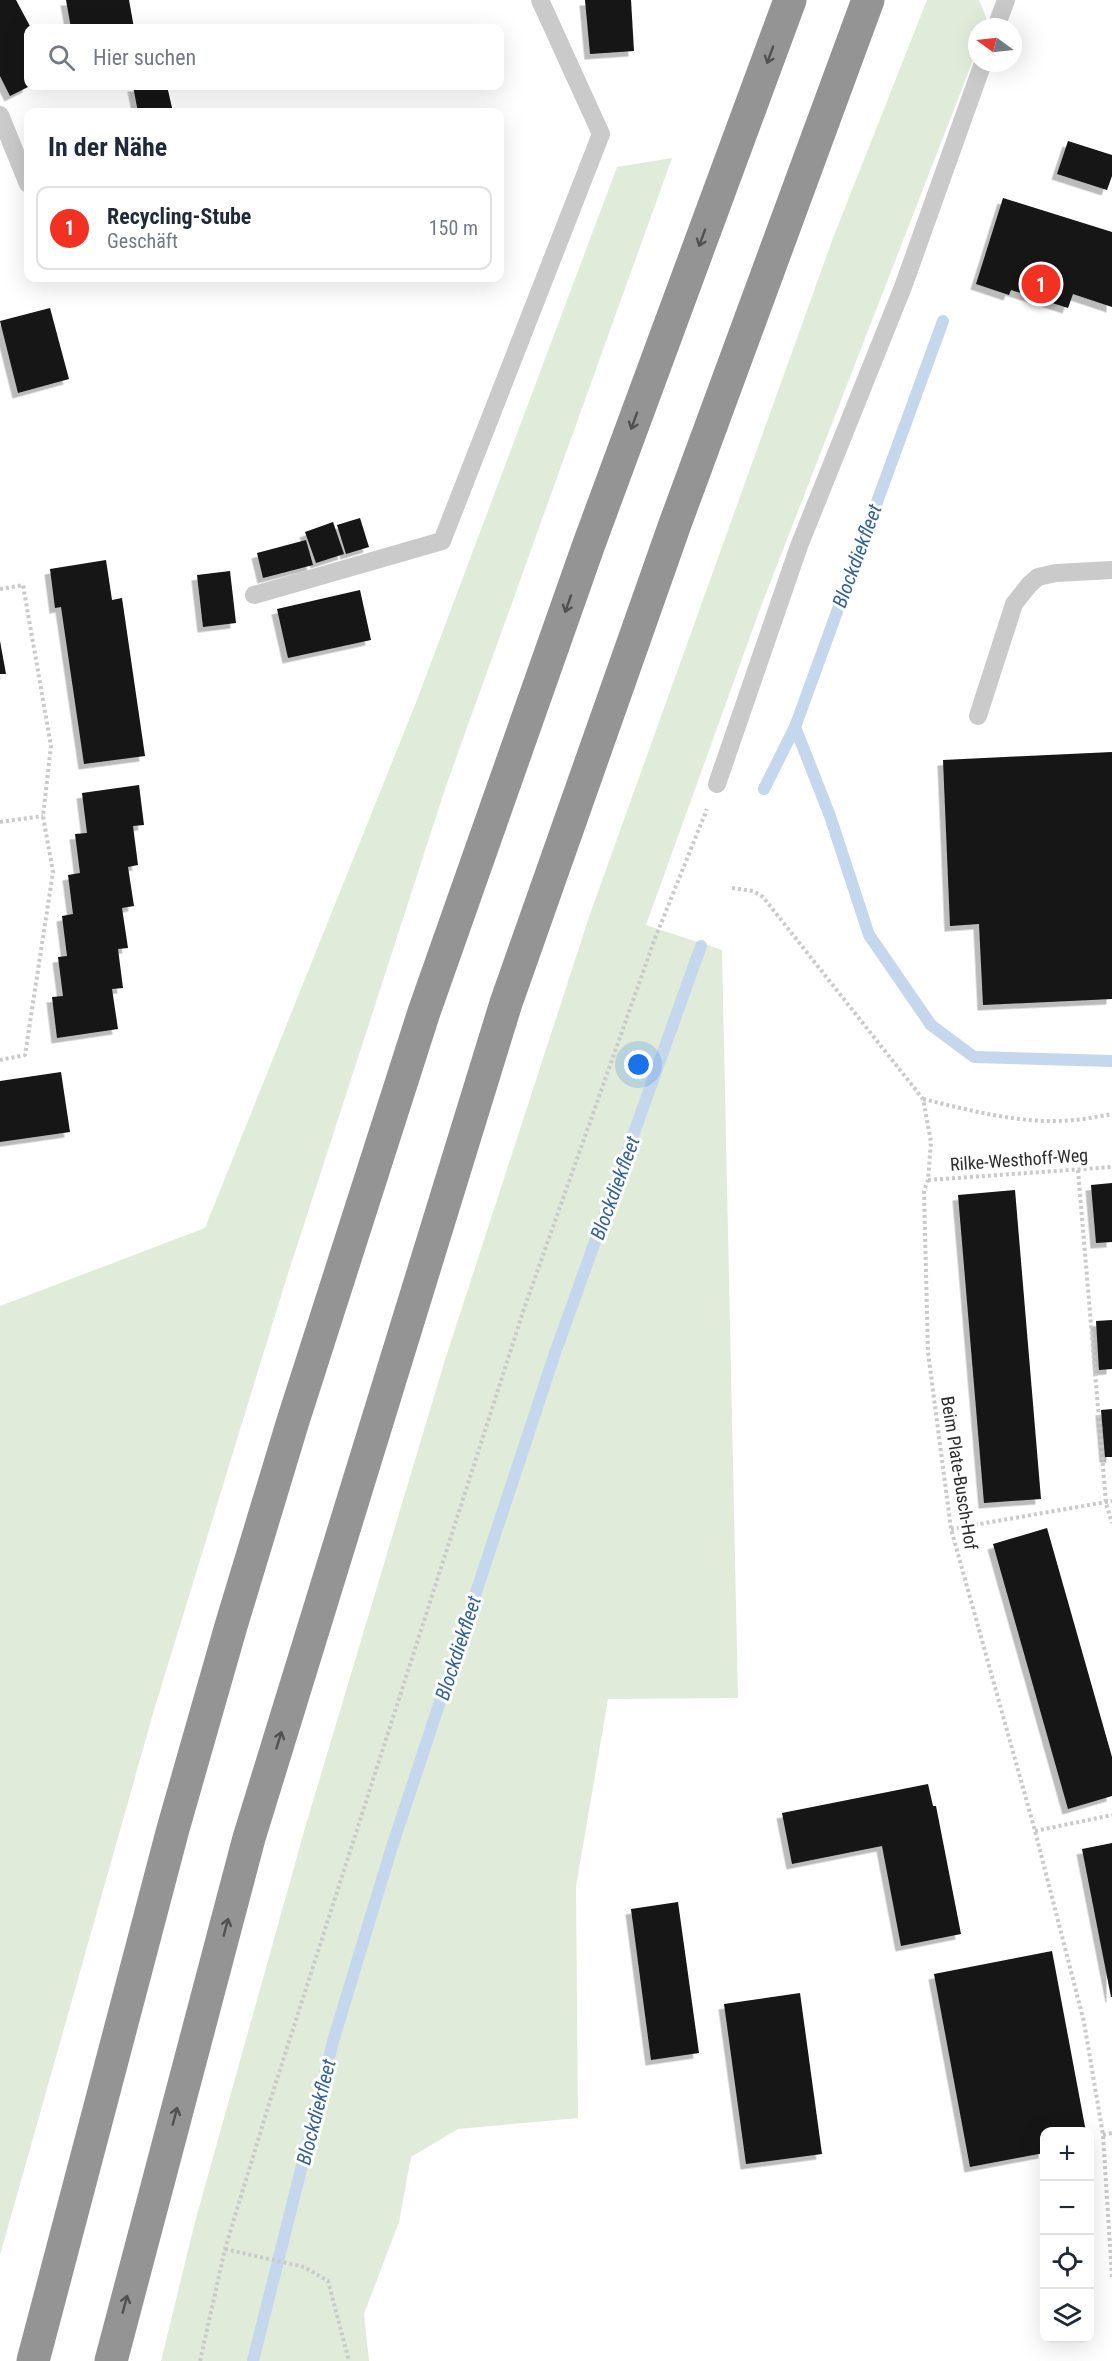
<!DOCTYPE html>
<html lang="de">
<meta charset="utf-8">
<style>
body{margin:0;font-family:"Roboto Condensed",sans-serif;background:#f2f2f3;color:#1f2937}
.controls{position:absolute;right:18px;bottom:18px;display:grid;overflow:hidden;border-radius:12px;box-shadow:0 6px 24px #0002}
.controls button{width:54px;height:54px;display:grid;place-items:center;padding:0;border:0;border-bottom:2px solid #e0e1e3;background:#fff;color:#1f2937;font:30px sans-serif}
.compass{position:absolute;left:968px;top:18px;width:54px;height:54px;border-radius:50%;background:#fff;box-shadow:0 6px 24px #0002;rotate:285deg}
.you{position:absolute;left:639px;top:1065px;width:21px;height:21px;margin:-15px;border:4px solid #fff;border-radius:50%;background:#1a73e8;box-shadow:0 0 0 9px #1a73e833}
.badge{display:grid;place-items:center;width:39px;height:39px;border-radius:50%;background:#f13222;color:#fff;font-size:20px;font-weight:700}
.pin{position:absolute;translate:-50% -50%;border:3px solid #fff;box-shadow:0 2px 6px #0006}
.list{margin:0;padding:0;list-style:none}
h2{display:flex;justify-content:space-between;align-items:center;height:78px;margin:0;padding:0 24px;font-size:26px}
h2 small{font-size:20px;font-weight:400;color:#747a83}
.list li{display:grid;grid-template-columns:39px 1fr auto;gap:18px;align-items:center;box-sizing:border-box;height:84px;margin:0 12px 12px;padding:0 12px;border:2px solid #e0e1e3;border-radius:12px}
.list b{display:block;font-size:22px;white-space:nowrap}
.list p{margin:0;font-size:20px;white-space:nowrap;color:#747a83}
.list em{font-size:20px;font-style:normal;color:#747a83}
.icon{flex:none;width:33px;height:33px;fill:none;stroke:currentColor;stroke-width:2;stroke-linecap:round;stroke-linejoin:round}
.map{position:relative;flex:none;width:1112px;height:2361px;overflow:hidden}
.search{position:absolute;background:#fff;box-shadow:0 6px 24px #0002;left:24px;top:24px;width:480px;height:66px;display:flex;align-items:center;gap:15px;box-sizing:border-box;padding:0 21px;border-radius:12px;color:#747a83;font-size:22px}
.panel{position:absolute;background:#fff;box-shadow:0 6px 24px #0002;left:24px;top:108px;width:480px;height:174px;border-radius:12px}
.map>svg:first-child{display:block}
.green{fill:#e0ecd9}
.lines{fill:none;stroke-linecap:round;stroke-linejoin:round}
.stream{stroke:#c4d7ed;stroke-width:12}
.building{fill:#141414;filter:url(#shadow)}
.path{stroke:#cacaca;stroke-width:4;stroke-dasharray:3 3;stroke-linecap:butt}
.lane{stroke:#cacaca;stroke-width:18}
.highway{stroke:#949494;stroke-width:33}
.oneway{stroke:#515151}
.labels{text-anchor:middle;stroke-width:6;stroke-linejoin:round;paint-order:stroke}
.street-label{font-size:18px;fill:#2d2d2d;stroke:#fff}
.water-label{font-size:20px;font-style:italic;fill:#366194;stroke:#fff}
</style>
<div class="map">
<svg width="1112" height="2361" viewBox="0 0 1112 2361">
<defs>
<filter id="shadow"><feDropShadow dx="-5.5" dy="5.5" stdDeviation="0" flood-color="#0004"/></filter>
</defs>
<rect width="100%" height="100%" fill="#fff"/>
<g class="green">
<path d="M927 0H979L988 22 986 27H977V50L760 609 646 925 722 950 738 1698 608 1699 576 1887 578 2118 458 2129 411 2157 399 2222 364 2314 369 2361H161L195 2222 305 1828 444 1363 590 914 833 238Z"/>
<path d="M672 158 445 789 285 1283 154 1710 0 2255V1306L205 1228 417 700 617 167Z"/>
</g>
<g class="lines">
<g class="stream">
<path d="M795 727 830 816 869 935 931 1025 974 1057 1112 1061"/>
<path d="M764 789 795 727 943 321"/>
<path d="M253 2361 334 2038 391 1850 555 1353 701 946"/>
</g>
</g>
<g class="building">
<path d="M0 0H16L31 28H28V87L10 96 0 76Z"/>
<path d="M66 0H129L134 28H71Z"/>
<path d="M585 0H631L634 51 590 54Z"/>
<path d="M133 86H167L173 112H138Z"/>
<path d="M1068 141 1112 155V176L1107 190 1057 174Z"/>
<path d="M1003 198 1112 232V307L1073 294 1068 308 1011 290 1009 295 976 284Z"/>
<path d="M50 308 69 379 18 393 0 321Z"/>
<path d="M360 518 369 547 346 554 337 525Z"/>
<path d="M333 522 344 554 316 563 305 532Z"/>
<path d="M306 540 313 565 263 578 257 553Z"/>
<path d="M106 560 112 600 122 598 145 756 84 764 61 607 55 608 50 569Z"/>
<path d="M230 571 236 623 203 627 197 575Z"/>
<path d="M360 590 371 640 288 658 277 609Z"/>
<path d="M0 641 6 674H0Z"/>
<path d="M1112 752V999L983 1005 979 924 950 926 943 760Z"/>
<path d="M139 785 144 825 133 826 138 865 128 867 134 906 122 908 128 948 118 949 123 988 112 989 118 1029 57 1038 52 997 63 996 58 957 67 956 62 916 73 914 68 875 80 873 75 834 87 833 82 793Z"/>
<path d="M61 1072 70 1132 0 1142V1081Z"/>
<path d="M1112 1183V1242L1096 1243 1091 1185Z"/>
<path d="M1015 1190 1041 1499 984 1503 958 1195Z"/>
<path d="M1112 1320V1369L1099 1370 1096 1321Z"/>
<path d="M1112 1409V1457H1105L1101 1410Z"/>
<path d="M1047 1528 1112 1757V1796L1068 1809 993 1544Z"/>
<path d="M928 1784 933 1806H936L961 1934 901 1946 882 1846 792 1864 782 1813Z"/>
<path d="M1112 1843V1997H1111L1082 1849Z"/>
<path d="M678 1902 699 2053 651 2060 631 1909Z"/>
<path d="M1052 1951 1086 2132H1044V2153L970 2167 934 1974Z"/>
<path d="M800 1993 822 2154 746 2164 724 2004Z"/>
</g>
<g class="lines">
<g class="path">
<path d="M0 589 23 585 51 746 43 816 53 872 25 1055 0 1060"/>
<path d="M0 822 43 816"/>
<path d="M732 888 753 891 763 897 923 1099 931 1142 928 1180 924 1191 928 1352 951 1529 1035 1831 1084 2022 1103 2135 1112 2277"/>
<path d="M923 1099C973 1111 1023 1125 1075 1120 1087 1119 1100 1116 1112 1114"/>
<path d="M1078 1170 1106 1503 1112 1523"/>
<path d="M928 1180 1112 1167"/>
<path d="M951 1529 1112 1501"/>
<path d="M1035 1831 1112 1815"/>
<path d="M1103 2135 1112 2133"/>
<path d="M225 2249 304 2267 328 2281 349 2361"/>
<path d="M200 2361 225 2249 269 2104 524 1309 654 941 707 809"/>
</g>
<g class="lane">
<path d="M996 27 1006 0"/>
<path d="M0 115 28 184"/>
<path d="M254 595 442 541 601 134 540 0"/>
<path d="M978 716 1014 604 1029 585 1038 577 1056 573 1112 570"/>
<path d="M717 784 799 546 903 287 983 63"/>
</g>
<g class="highway">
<path d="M33 2361 173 1829 231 1626 293 1421 424 1012 589 544 790 0"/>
<path d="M111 2361 249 1838 506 1003 675 524 868 0"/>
</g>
</g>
<defs><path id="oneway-shaft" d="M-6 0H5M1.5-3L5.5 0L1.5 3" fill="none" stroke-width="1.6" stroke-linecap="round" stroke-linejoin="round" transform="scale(1.5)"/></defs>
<g class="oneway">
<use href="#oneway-shaft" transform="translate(770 55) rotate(110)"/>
<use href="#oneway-shaft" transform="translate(702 238) rotate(110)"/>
<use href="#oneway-shaft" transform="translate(634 421) rotate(110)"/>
<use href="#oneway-shaft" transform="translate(568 604) rotate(109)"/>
<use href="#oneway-shaft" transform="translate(279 1740) rotate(-73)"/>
<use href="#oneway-shaft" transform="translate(226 1927) rotate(-75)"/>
<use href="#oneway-shaft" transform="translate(175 2116) rotate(-75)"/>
<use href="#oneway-shaft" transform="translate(125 2304) rotate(-75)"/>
</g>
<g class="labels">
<g class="street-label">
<text transform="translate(1019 1160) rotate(-4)" y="6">Rilke-Westhoff-Weg</text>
<text transform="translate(959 1473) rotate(81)" y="6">Beim Plate-Busch-Hof</text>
</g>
<g class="water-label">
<text transform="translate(857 556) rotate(-70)" y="7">Blockdiekfleet</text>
<text transform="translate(615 1188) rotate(-70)" y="7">Blockdiekfleet</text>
<text transform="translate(458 1648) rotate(-72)" y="7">Blockdiekfleet</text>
<text transform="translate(316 2112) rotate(-76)" y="7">Blockdiekfleet</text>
</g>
</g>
</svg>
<div class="controls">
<button>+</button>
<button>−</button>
<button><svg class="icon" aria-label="locate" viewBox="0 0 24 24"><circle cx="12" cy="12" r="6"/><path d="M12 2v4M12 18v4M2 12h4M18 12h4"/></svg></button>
<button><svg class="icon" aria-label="layers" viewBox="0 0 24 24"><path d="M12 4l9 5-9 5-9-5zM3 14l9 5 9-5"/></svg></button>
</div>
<svg class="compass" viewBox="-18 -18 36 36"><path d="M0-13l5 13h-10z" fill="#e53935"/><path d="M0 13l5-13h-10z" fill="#747a83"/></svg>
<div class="you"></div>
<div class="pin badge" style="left:1041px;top:284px">1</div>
<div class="search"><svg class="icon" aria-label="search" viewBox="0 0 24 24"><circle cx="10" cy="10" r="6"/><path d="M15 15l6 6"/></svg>Hier suchen</div>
<section class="panel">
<h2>In der Nähe<small></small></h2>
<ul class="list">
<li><span class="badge">1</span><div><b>Recycling-Stube</b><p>Geschäft</p></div><em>150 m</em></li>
</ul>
</section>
</div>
